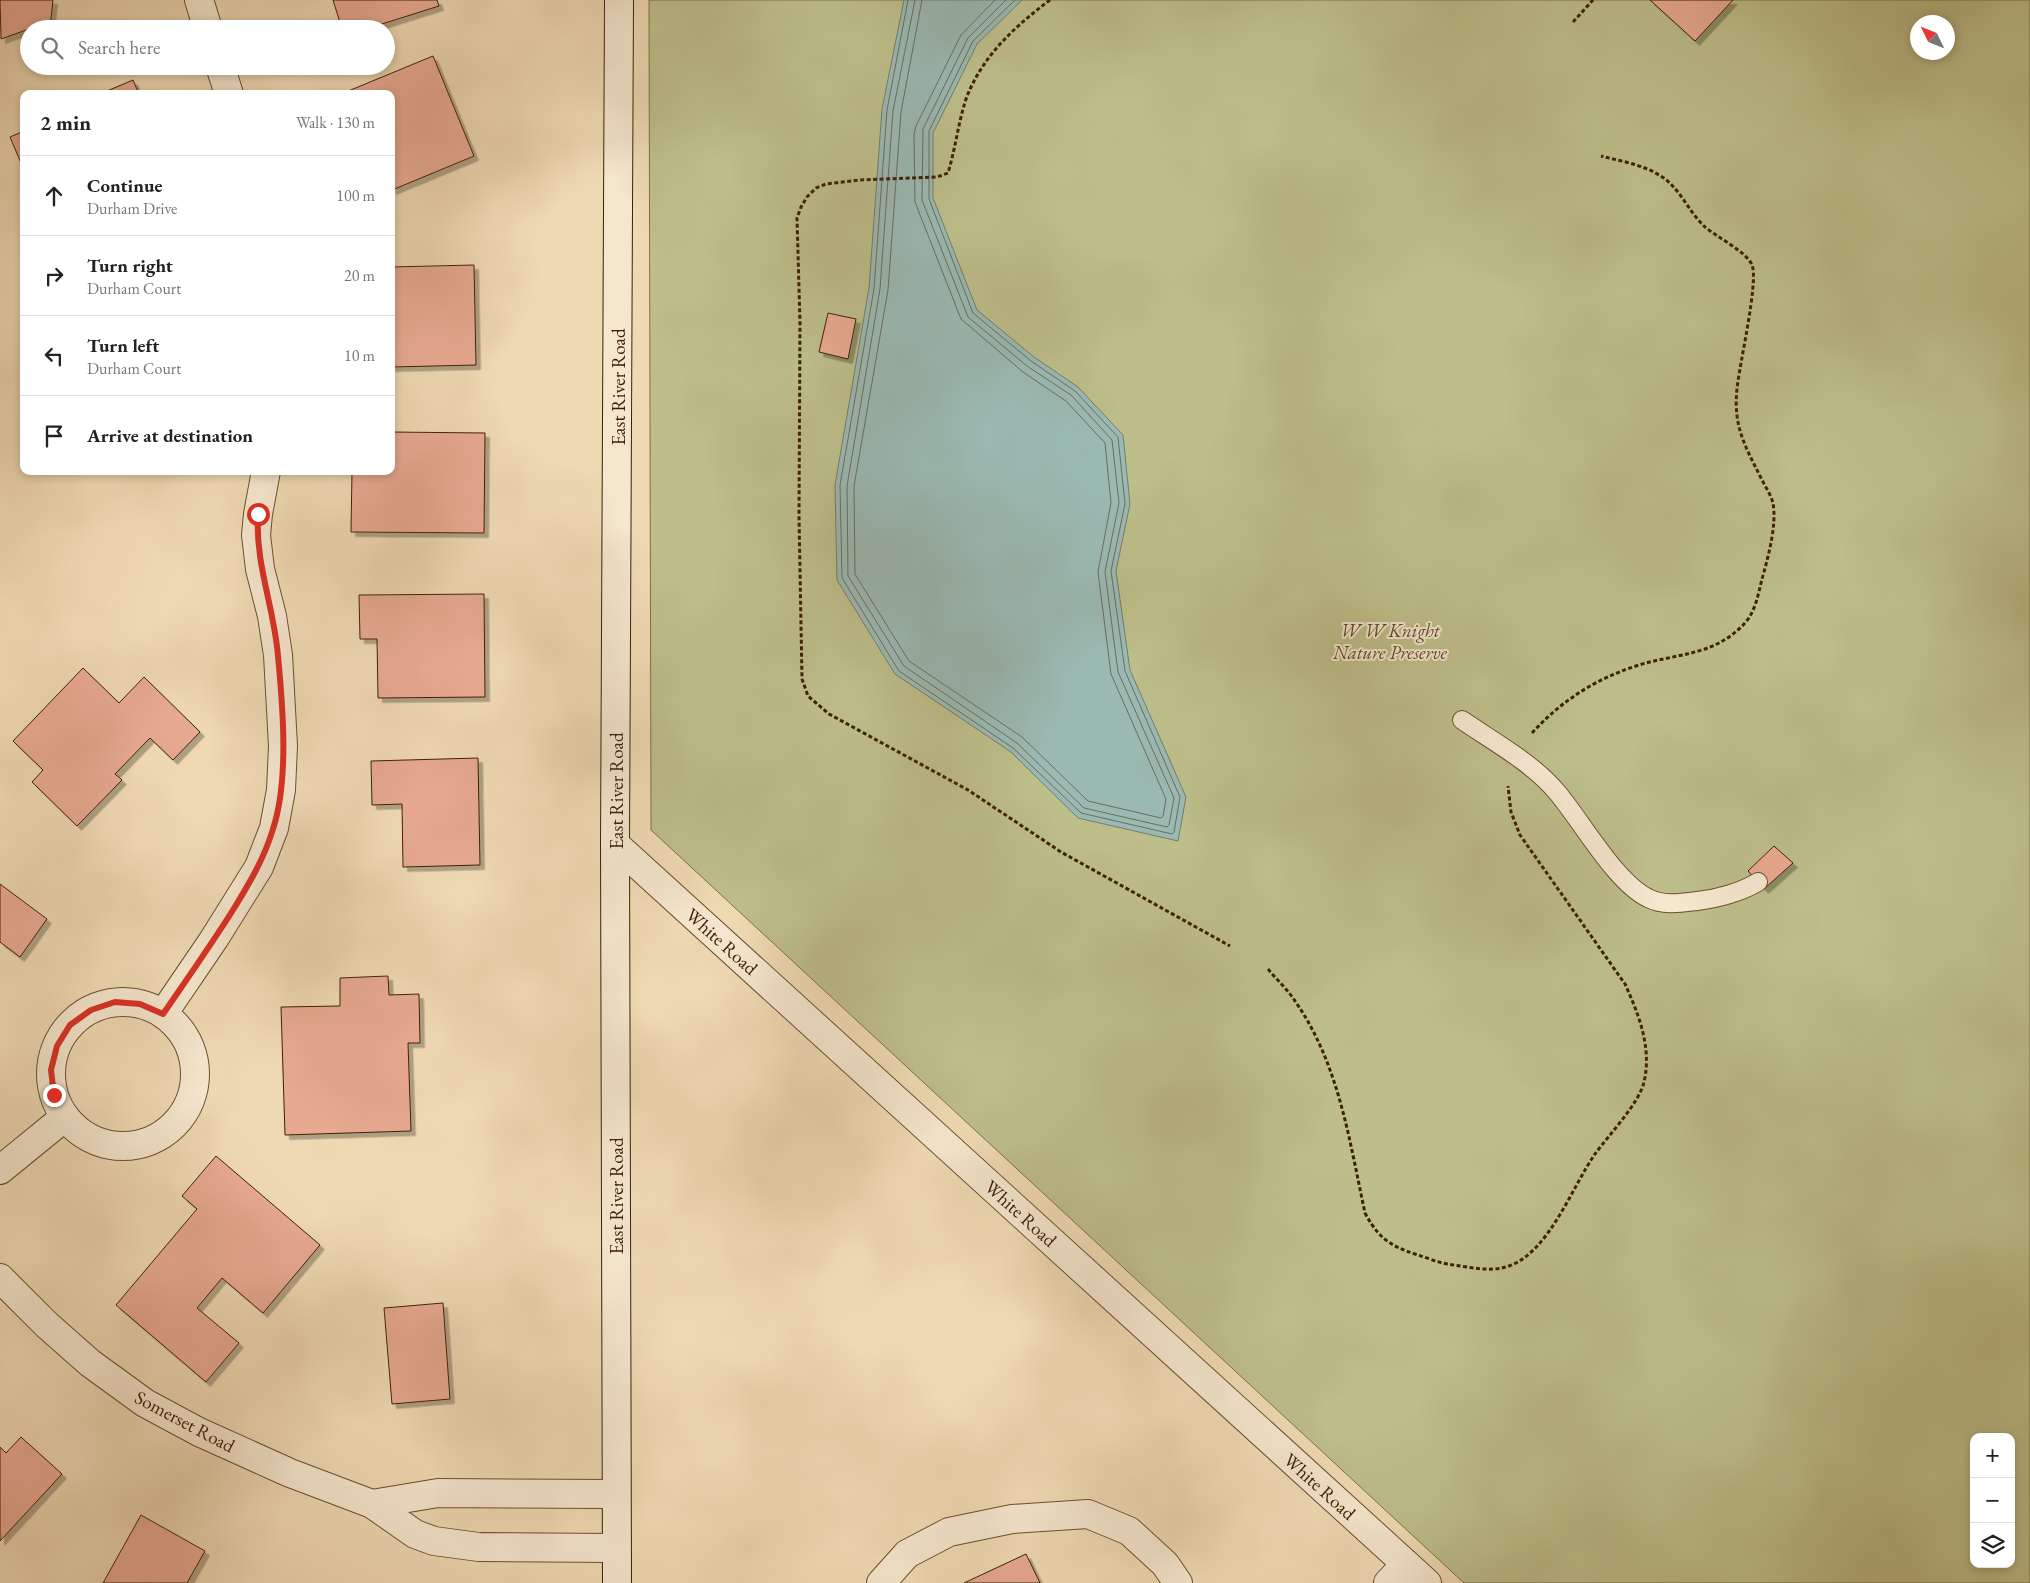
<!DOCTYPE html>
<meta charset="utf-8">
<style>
body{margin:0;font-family:"EB Garamond",serif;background:#f6f6f6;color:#222}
.controls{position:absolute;right:15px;bottom:15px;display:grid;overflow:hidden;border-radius:10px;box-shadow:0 2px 8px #0003}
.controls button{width:45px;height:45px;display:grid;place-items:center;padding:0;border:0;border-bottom:1px solid #e0e0e0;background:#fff;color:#222;font:25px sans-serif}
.compass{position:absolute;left:1910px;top:15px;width:45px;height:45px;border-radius:50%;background:#fff;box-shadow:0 2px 8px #0003;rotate:313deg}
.stop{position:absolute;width:15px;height:15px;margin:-11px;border:4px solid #d93025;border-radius:50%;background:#fff}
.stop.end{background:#d93025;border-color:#fff;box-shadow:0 1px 5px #0008}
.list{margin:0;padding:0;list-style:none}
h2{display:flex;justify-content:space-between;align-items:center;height:65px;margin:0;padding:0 20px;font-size:21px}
h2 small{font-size:16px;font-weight:400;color:#767676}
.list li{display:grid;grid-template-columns:32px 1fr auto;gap:15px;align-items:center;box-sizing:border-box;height:80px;padding:0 20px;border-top:1px solid #e0e0e0}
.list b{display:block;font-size:19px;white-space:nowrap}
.list p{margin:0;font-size:16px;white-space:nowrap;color:#767676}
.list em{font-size:16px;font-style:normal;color:#767676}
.icon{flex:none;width:28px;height:28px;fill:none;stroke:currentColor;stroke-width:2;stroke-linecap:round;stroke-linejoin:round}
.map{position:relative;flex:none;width:2030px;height:1583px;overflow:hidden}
.search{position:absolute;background:#fff;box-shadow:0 2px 8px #0003;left:20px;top:20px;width:375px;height:55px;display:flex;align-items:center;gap:12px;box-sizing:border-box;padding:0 18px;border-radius:28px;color:#767676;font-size:19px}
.panel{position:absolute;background:#fff;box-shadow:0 2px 8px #0003;left:20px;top:90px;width:375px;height:385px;border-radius:10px}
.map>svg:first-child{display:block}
.green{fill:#bdbe8a;stroke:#7d7048;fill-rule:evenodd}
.water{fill:#9ab9b2;stroke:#757c6d}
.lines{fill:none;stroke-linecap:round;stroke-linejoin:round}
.shore{stroke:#6c6d5c;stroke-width:1}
.building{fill:#e8a991;stroke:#3d2105;filter:url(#shadow)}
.lane-casing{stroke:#6a4f30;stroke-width:20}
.street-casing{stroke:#6a4f30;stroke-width:30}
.secondary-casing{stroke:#3d2105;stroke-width:30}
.path{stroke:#3d2105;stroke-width:3;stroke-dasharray:4 2.5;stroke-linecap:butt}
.lane{stroke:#f5e6ce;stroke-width:18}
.street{stroke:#f5e6ce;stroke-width:28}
.secondary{stroke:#f5e6ce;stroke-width:28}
.route{stroke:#d93025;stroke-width:6}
.labels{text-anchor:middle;stroke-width:4;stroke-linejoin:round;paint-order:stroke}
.street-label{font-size:19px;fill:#3d2105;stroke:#f5e6ce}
.park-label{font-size:19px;font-style:italic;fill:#5d4826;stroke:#f5e6ce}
</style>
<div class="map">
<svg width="2030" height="1583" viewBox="0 0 2030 1583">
<defs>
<filter id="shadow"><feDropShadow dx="4.5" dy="4.5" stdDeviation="0" flood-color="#0004"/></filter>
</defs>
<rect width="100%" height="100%" fill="#efd9b3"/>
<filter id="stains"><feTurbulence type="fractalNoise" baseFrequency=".004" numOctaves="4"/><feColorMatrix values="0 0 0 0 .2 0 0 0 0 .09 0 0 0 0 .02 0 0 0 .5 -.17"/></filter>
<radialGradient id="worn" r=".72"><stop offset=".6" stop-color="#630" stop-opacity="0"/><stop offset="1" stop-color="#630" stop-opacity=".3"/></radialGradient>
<path class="green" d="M649 0H2030V1583H1464L651 830ZM1918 22H1948V52H1918ZM1974 1437H2011V1564H1974Z"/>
<path class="water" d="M904 0H1022L977 44 933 133V198L977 310 1034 357 1078 387 1123 435 1130 504 1116 571 1130 670 1186 797 1178 841 1078 818 1011 752 895 674 837 580 835 485 869 288 882 109Z"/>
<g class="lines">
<g class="shore">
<path d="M908 0 887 110 874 289 840 485 842 578 899 671 1013 748 1081 813 1172 834 1174 832 1180 797 1125 671 1111 571 1125 504 1118 437 1075 391 1031 361 973 313 929 199V131L973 41 1015 0"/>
<path d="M915 0 893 111 880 289 847 486 848 576 904 666 1017 743 1084 808 1167 827 1169 825 1174 798 1118 672 1105 572 1119 503 1112 440 1071 395 1027 366 968 317 922 200 923 129 968 38 1006 0"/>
<path d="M922 0 901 112 888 290 854 486 855 574 909 661 1022 737 1088 801 1161 818 1163 816 1166 799 1111 674 1098 572 1111 503 1105 443 1066 401 1023 372 961 319 915 202 914 134 916 126 961 35 995 0"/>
</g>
</g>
<g class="building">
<path d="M0 0H53L50 28 29 29 1 39Z"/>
<path d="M333 0H437L439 6 366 29H342Z"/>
<path d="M1650 0H1733L1695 41Z"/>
<path d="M433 56 474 156 392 190 391 94H341Z"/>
<path d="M133 80 139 94H100Z"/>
<path d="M24 131V170L10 137Z"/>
<path d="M474 265 476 365 391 367V267Z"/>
<path d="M828 313 856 319 848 359 819 352Z"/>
<path d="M391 432 485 433 484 533 351 532 352 471H391Z"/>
<path d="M484 594 485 697 378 698 377 639H360L359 595Z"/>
<path d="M83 668 119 703 144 677 200 732 173 760 150 738 115 774 122 780 77 826 32 782 43 770 13 741Z"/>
<path d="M478 758 480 865 403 867 402 804 372 805 371 761Z"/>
<path d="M1774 846 1793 863 1764 889 1748 871Z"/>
<path d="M0 884 47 919 20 957 0 942Z"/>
<path d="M388 976 389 995 419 994 420 1043H408L411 1131 285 1135 281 1007 340 1006V978Z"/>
<path d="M216 1156 320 1245 263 1313 222 1278 197 1308 239 1343 206 1382 116 1305 197 1209 182 1196Z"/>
<path d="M443 1303 450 1399 392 1404 384 1308Z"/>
<path d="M21 1437 62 1474 0 1541V1447L6 1453Z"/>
<path d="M141 1515 205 1551 187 1583H103Z"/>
<path d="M1026 1554 1040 1583H964Z"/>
</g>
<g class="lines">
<g class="lane-casing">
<path id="lane" d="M1462 720C1494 742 1531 762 1556 791 1581 820 1615 882 1648 898 1663 906 1681 903 1697 901 1717 899 1741 892 1758 882"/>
</g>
<g class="street-casing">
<g id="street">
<path d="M199 0 208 29"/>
<path d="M220 66 229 94"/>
<path d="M615 844 1427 1583"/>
<circle cx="123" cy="1074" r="72"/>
<path d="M163 1014 214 939 259 867 274 828 281 790 283 746 278 655 272 616 260 569 256 535 258 514 266 471"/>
<path d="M0 1170 65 1117"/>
<path d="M0 1278 47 1325 90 1363 145 1403 199 1432 290 1473 372 1504 415 1534 434 1541 479 1547 616 1548"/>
<path d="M372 1504 438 1493 616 1494"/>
<path d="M881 1583 907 1554 949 1532 1012 1519 1088 1514 1129 1531 1165 1564 1178 1583"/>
<path d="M1388 1583 1406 1564"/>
</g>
</g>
<g class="secondary-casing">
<path id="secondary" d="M617 1583 615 844 619 0"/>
</g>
<g class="path">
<path d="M1050 0C1014 27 980 58 965 102 958 125 955 150 948 173L937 177 860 180 826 184 816 188 807 197 801 207 797 218 800 323 799 516 802 679 808 696 829 714 968 790 1061 852 1230 946"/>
<path d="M1573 22 1593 0"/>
<path d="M1532 733C1560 702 1595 679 1636 666 1675 653 1713 657 1744 624 1755 613 1758 595 1762 579 1768 558 1777 525 1773 503 1771 495 1765 486 1761 478 1745 446 1733 426 1737 389 1739 366 1759 281 1752 265 1746 251 1716 237 1704 226 1688 211 1679 186 1659 175 1641 164 1620 161 1601 156"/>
<path d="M1268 969C1277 980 1288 990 1295 1001 1339 1064 1349 1139 1365 1213 1382 1245 1397 1248 1430 1259 1442 1264 1454 1265 1467 1267 1480 1269 1495 1271 1509 1266 1549 1252 1572 1187 1595 1154 1608 1136 1640 1102 1644 1082 1652 1048 1639 1015 1625 984L1520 835 1511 812 1508 786"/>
</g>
<use href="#lane" class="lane"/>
<use href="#street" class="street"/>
<use href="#secondary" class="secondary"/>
</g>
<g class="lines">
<path class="route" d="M54 1095 51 1070 57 1046 70 1025 91 1010 115 1002 140 1004 163 1014C187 979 211 945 233 910 249 884 264 859 273 829 289 780 283 708 278 656 274 607 255 564 258 514"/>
</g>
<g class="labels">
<g class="street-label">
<text transform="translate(618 387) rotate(-90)" y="7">East River Road</text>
<text transform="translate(616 791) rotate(-90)" y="7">East River Road</text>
<text transform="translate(722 941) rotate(42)" y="7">White Road</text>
<text transform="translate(616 1196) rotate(-90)" y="7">East River Road</text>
<text transform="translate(1021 1213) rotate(42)" y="7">White Road</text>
<text transform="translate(185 1421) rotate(28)" y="7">Somerset Road</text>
<text transform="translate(1320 1486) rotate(42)" y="7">White Road</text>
</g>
<g class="park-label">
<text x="1390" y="637">W W Knight<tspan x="1390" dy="22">Nature Preserve</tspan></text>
</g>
</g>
<rect width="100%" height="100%" filter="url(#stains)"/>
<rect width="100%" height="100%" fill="url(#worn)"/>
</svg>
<div class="controls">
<button>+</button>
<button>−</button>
<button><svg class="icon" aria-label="layers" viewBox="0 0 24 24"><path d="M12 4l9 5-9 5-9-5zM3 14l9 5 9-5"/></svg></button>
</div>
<svg class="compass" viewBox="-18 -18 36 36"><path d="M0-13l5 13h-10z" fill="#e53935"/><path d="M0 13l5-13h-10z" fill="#767676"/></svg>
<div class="stop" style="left:258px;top:514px"></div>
<div class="stop end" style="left:54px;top:1095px"></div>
<div class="search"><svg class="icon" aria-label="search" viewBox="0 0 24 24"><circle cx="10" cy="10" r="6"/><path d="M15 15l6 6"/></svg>Search here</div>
<section class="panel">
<h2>2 min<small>Walk · 130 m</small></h2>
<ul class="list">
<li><svg class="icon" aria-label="ahead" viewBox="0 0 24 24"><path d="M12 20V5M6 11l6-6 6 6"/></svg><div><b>Continue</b><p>Durham Drive</p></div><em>100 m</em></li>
<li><svg class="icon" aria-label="right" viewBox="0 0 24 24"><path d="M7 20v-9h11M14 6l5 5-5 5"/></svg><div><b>Turn right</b><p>Durham Court</p></div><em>20 m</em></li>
<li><svg class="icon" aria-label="left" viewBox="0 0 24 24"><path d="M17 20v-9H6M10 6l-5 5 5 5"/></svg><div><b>Turn left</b><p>Durham Court</p></div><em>10 m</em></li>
<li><svg class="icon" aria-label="arrive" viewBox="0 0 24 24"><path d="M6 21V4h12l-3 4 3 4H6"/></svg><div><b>Arrive at destination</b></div></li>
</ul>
</section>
</div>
